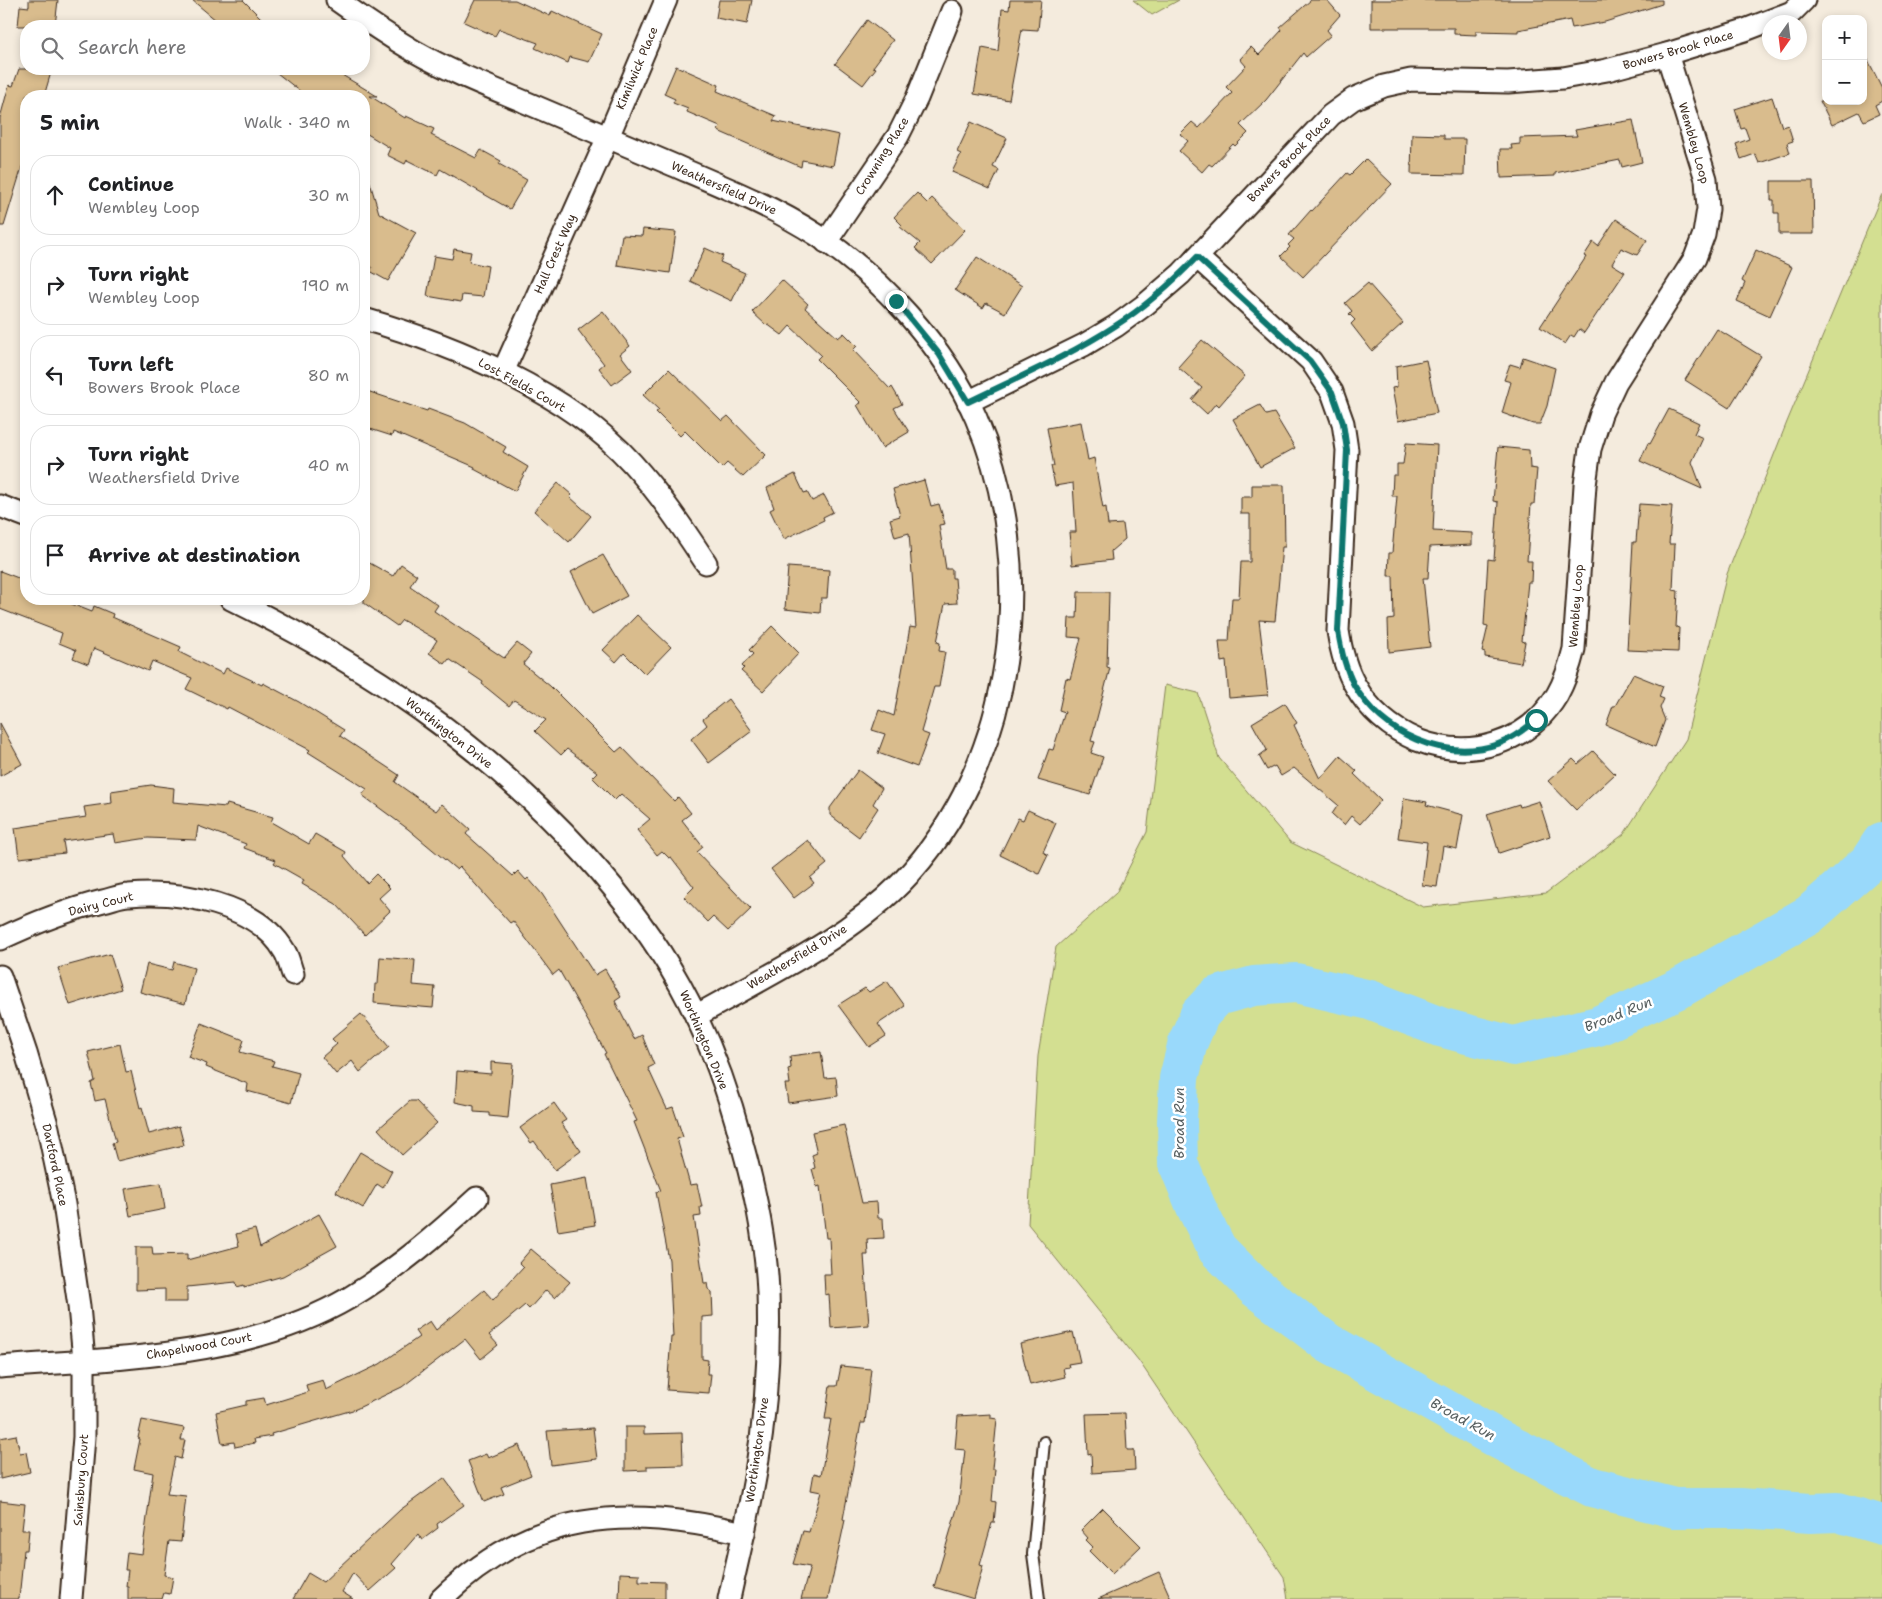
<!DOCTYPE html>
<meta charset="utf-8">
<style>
body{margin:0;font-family:"Shantell Sans",sans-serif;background:#f2f2f2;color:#202124}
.controls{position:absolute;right:15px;top:15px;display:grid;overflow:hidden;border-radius:10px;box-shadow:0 2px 8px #0003}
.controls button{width:45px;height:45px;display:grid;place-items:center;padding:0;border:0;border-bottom:1px solid #e0e0e0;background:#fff;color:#202124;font:25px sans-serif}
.compass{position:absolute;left:1762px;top:15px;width:45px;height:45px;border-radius:50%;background:#fff;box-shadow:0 2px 8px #0003;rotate:194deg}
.stop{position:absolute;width:15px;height:15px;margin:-11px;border:4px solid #0f766e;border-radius:50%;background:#fff}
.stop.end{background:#0f766e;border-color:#fff;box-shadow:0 1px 5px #0008}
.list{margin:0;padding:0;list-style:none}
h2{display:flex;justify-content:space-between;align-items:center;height:65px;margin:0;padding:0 20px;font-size:21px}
h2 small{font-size:16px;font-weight:400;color:#757577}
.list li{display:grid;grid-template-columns:32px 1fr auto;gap:15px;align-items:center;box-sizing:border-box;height:80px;margin:0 10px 10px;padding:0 10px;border:1px solid #e0e0e0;border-radius:20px}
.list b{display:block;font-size:19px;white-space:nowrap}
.list p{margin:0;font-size:16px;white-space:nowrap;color:#757577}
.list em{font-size:16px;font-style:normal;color:#757577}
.icon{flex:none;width:28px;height:28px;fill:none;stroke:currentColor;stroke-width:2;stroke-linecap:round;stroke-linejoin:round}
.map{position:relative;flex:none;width:1882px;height:1599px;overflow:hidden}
.search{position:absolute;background:#fff;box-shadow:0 2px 8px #0003;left:20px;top:20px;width:350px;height:55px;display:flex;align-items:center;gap:12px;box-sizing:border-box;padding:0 18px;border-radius:20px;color:#757577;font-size:19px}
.panel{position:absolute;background:#fff;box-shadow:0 2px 8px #0003;left:20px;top:90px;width:350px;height:515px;border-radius:20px}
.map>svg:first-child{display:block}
.green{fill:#d3df91;stroke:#878458}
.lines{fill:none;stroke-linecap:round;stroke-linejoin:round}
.river{stroke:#99d9fb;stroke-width:40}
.building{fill:#d9bc8d;stroke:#3b2a1e}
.lane-casing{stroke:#3b2a1e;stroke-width:14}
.street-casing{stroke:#3b2a1e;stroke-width:25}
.lane{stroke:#fff;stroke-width:10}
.street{stroke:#fff;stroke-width:21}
.route{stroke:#0f766e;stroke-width:6}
.labels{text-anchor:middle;stroke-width:5;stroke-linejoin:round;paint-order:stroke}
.street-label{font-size:12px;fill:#3b2a1e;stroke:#fff}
.water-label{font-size:14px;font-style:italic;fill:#575f60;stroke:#fff}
</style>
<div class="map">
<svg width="1882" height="1599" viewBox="0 0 1882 1599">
<rect width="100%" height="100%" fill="#f4ebdd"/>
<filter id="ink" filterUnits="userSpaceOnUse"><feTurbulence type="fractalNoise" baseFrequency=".02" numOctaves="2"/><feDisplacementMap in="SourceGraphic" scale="10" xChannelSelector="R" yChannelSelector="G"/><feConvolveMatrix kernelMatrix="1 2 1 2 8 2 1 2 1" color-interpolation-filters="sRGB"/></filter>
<g filter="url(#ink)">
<g class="green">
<path d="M1133 0H1179L1152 15Z"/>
<path d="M1882 194V1599H1288L1284 1577 1139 1361 1028 1224 1038 1056 1056 947 1116 893 1147 832 1165 685 1198 693 1219 758 1290 842 1423 907 1546 893 1624 834 1686 739 1727 574 1787 422Z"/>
</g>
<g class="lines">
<path class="river" d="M1882 842 1869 862 1809 915 1680 988 1598 1026 1513 1046 1440 1027 1370 1000 1296 983 1254 986 1217 996 1200 1014 1188 1042 1179 1078 1177 1121 1178 1163 1196 1207 1217 1249 1256 1288 1328 1343 1496 1438 1592 1487 1675 1508H1740L1810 1513 1838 1512 1882 1525"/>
</g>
<g class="building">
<path d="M29 0H58L55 26H18L20 6 29 7Z"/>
<path d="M192 0H243L269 26H223Z"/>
<path d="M475 0H515L550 16 552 11 602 34 589 62 570 57 568 63 535 48 538 43 499 29 495 36 464 22Z"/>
<path d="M719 0H752L747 24 716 18Z"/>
<path d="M1010 0H1041L1038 30 1022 29 1009 100 974 94 982 48 998 51 1002 9 1009 10Z"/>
<path d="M1311 0H1327L1340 15 1327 30 1331 35 1306 57 1303 53 1266 100 1240 125 1248 133 1235 146 1233 144 1212 166 1209 164 1202 172 1179 151 1188 141 1180 134 1192 122 1199 128 1232 93 1226 87 1246 66 1240 59 1251 47 1259 55 1282 30 1280 27Z"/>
<path d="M1371 0H1662V4L1605 22 1572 28 1570 20 1518 30V32L1476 31V35L1454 34V28H1371Z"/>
<path d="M867 20 893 40 873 67 876 68 863 85 835 64Z"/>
<path d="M1863 50 1882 88V101L1875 105 1879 114 1864 121 1859 112 1832 125 1820 101H1863Z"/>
<path d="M676 66 719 85 717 91 776 116 773 121 839 135 833 166 802 160 801 167 718 131 720 126 687 112 688 109 673 103 675 99 664 94Z"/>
<path d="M19 69H52L44 96H26V154L4 226H0V118L9 85 13 86Z"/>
<path d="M272 69H332L377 96H370L405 118 406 116 434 129 431 135 476 158 481 150 501 161 499 164 527 180 510 209 440 169 437 175 407 160 405 164 387 155 390 148 364 132V96H306Z"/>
<path d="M1772 97 1782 127 1788 125 1793 141 1787 143 1790 153 1759 163 1755 154 1741 159 1736 144 1749 139 1745 128 1741 129 1735 109Z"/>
<path d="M1633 120 1642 162 1622 167 1620 160 1555 173V176L1501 178 1500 149H1512L1511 145 1520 144V138L1577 136 1575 130Z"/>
<path d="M971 122 1007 138 993 167 999 170 990 189 952 172 961 154 957 152Z"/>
<path d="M1412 134 1444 135V139H1465L1464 175 1411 174Z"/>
<path d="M1366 159 1392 184 1303 277 1281 256 1290 247 1288 245 1294 239 1289 235 1311 210 1312 211 1347 173 1350 175Z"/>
<path d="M368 176 379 213 416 233 388 281 370 271 372 267 364 262V177Z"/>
<path d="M1771 181H1813L1814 234H1779V213H1774V200H1771Z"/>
<path d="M917 193 927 203 932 198 965 230 932 264 915 248 920 243 900 227 902 225 894 217Z"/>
<path d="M1616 219 1647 240 1637 255 1621 248 1612 264 1625 272 1584 333 1579 329 1574 337 1571 335 1565 344 1540 327 1586 257 1584 256 1593 242 1598 246Z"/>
<path d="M643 229 676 232 670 273 617 265 622 235 642 236Z"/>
<path d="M705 248 723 256 720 262 745 273 732 301 690 281Z"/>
<path d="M454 249 471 252 469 262 488 266 483 297 462 295 461 302 427 296 434 256 452 259Z"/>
<path d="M1756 250 1792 267 1770 316 1737 301 1745 283 1742 281Z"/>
<path d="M977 257 1022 286 1005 313 986 303 983 308 955 290Z"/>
<path d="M782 280 808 304 805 308 838 338 844 333 857 346 853 350 890 389 892 387 902 404 894 408 909 432 882 448 857 405 861 403 817 359 821 355 790 326 782 335 767 324 766 325 752 312Z"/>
<path d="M1368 283 1403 323 1372 351 1351 324 1355 320 1349 314 1352 311 1345 303Z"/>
<path d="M603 311 630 346 620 354 632 370 612 385 599 368 604 364 578 330Z"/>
<path d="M1717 329 1761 356 1729 408 1685 380Z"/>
<path d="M1202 340 1245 376 1219 406 1216 403 1207 414 1192 400 1202 388 1178 367Z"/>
<path d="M1523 357 1555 368 1547 406 1540 424H1533L1502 413 1511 382 1504 380 1510 364 1520 367Z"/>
<path d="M1426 360 1437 413 1398 421 1392 388 1397 387 1396 366Z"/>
<path d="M669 369 722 421 728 416 766 455 743 477 727 463 722 468 685 431 680 436 656 412 659 410 643 395Z"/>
<path d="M364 390 427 411 428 409 465 423 506 447 503 452 528 467 515 491 474 469 475 467 393 432 392 436 364 427Z"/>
<path d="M1260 405 1266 415 1274 413 1295 448 1260 467 1233 419Z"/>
<path d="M1669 409 1699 423 1694 434 1703 438 1692 462 1702 489 1640 461 1648 443 1650 444Z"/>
<path d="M1081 422 1088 460 1094 458 1103 508 1106 507 1108 525 1123 524 1125 539 1111 551 1112 560 1072 565 1069 532H1076L1073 483 1055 486 1051 466H1054L1047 428Z"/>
<path d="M1406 443 1437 445 1433 531 1472 533V545L1430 547 1428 578H1423L1430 647 1389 652 1388 620 1394 619 1393 576H1388L1389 553H1392L1397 496H1392L1393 475H1397V464H1403Z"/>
<path d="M1498 447 1529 450 1530 468 1537 469 1534 504H1531L1527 561H1532L1531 582H1528L1522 641 1525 642 1521 663 1485 657V653L1482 652 1488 626 1484 625 1488 559 1494 560 1498 502 1493 501Z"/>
<path d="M795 474 804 493 807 492 812 501 824 495 833 512 823 517 824 520 784 539 770 510 774 508 767 488Z"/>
<path d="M924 480 931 506 939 504 945 524 939 525 946 569H952V578H955L957 603 945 604 937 642 940 643 939 651 945 652 939 687H934L921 732 929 735 917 767 878 753 885 734 872 730 879 710 894 716 910 627 916 628 909 533 895 537 890 519 900 516 893 489Z"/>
<path d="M558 483 572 495 570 497 591 516 569 542 534 511Z"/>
<path d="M1252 485H1284L1285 547H1282L1275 621 1259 620 1268 695 1229 698 1226 661 1221 662 1219 641H1229L1232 598H1239L1241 562H1250V514H1241V497H1252Z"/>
<path d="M1639 504 1672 506 1669 544H1675L1673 590 1678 591 1676 627 1679 628 1678 652 1627 650 1633 542H1636Z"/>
<path d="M603 555 627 596 592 614 571 572Z"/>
<path d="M364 560 393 576 401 564 417 575 410 586 438 605 434 611 504 658 517 643 531 654 523 664 550 686 616 752 622 747 674 801 678 797 691 813 682 820 703 847 697 852 751 909 728 931 713 917 708 922 684 897 694 887 671 857 669 858 662 851 657 855 637 830 650 819 621 794 615 800 592 777 597 772 567 749 561 755 535 731 546 720 514 700 509 706 482 684 483 682 449 659 445 664 429 653 437 640 402 620 397 626 364 603Z"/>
<path d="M788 567 829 570 827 598H821L820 613 785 609Z"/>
<path d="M0 571 26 581V599H59L92 612 94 606 113 614 112 617 181 647 179 652 223 674 226 668 262 685 263 683 299 702 344 730 340 736 399 775 395 782 436 811 442 804 470 829 466 834 513 876 518 871 526 880 528 878 542 894 595 975 605 969 621 997 615 1001 634 1039 642 1035 654 1065 648 1068 667 1109 673 1107 683 1137 677 1139 690 1185 697 1184 702 1207H700L701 1216 694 1217 704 1283H707L708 1289 712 1292 713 1316 702 1317V1359L708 1360 707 1374H711L709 1393 667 1390 671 1337H673L669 1260 656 1192 661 1191 634 1122 637 1121 604 1054 606 1053 559 970 553 975 513 921 510 923 460 867 457 870 408 829 362 795 367 789 308 752 310 750 228 707 227 709 186 689 192 678 152 661 148 671 94 648 88 664 73 658 76 650 59 643 62 633 0 609Z"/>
<path d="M1078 592H1109L1107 667 1110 668 1091 741 1095 742 1091 753 1103 757 1090 795 1038 780 1049 749 1053 750 1065 712 1059 710 1066 678 1070 679 1081 638 1068 637 1069 618H1077Z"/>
<path d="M637 615 671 647 645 674 624 653 616 662 603 650Z"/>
<path d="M772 626 799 653 763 691 741 671 744 668 742 666 753 654 749 650Z"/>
<path d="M1633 674 1663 686 1659 697 1664 699 1660 708 1665 720 1655 747 1606 725 1613 706H1615Z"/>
<path d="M728 699 752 731 709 763 691 739 707 725 703 719Z"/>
<path d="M1285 703 1297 723 1294 725 1320 779 1340 756 1357 771 1354 774 1381 800 1360 824 1351 816 1344 825 1332 814 1338 805 1294 768 1281 776 1275 766 1267 770 1259 756 1267 750 1252 723Z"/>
<path d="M0 723 22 764 0 776Z"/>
<path d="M1593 751 1615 774 1576 810 1548 781 1573 759 1578 764Z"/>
<path d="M858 770 882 788 873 804 878 808 859 837 830 815V808Z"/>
<path d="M151 785 174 788 173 802 226 807 227 804 273 817 271 822 309 844 315 834 346 852 344 856 367 883 376 874 390 888 379 898 390 911 365 935 336 904 302 884 304 880 274 863 276 860 244 848 246 844 198 826 196 840 148 838 115 843 113 834 63 841 65 853 19 858 15 828 86 817 84 807 112 803 111 791Z"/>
<path d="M1404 798 1427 802 1426 805 1463 815 1457 849 1443 846 1437 887 1422 885 1427 842 1398 838Z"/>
<path d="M1539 801 1550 836 1499 853 1487 814 1519 804 1520 807Z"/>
<path d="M1028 810 1056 823 1043 852 1048 855 1039 874 1000 855 1018 818 1023 820Z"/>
<path d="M808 840 827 864 810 878 814 883 794 898 771 869Z"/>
<path d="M110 954 121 989 70 1005 58 968Z"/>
<path d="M380 957 415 960 413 985 435 987 433 1008 374 1003 375 984H378Z"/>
<path d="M174 962 194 968 185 1004 140 992 147 964 172 970Z"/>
<path d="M887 981 905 1006 878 1024 886 1036 869 1047 838 1005 865 988 869 992Z"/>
<path d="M361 1014 389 1047 360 1072 352 1061 336 1074 322 1057 337 1044 332 1039Z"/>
<path d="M201 1023 244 1040 240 1052 274 1061 272 1066 299 1073 291 1103 247 1091 248 1084 206 1067 207 1064 188 1057Z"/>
<path d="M120 1044 126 1072 131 1071 140 1108 142 1107 149 1134 179 1126 184 1145 117 1161 112 1143 116 1142 105 1099 95 1101 91 1083 95 1081 88 1052Z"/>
<path d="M821 1052 825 1078 836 1077 838 1096 788 1103 785 1084H790L788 1069 791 1068 790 1056Z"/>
<path d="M491 1062 513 1064 508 1118 489 1116V1113L474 1112V1106L455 1102 457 1071 491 1074Z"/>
<path d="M410 1101H416L437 1123 402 1155 378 1129Z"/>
<path d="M554 1103 566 1120 561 1123 581 1151 555 1170 534 1141 531 1143 520 1128Z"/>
<path d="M844 1125 862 1203 877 1202 878 1218H883L884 1238 867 1239 868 1255H864L869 1325 831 1328 829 1294 825 1295 824 1274H831L829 1238H826L820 1186 817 1187 812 1169 815 1168 812 1155 817 1153 812 1132Z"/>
<path d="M360 1152 392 1171 383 1188 377 1184 363 1208 336 1192Z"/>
<path d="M587 1178 595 1225 558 1231 550 1185Z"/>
<path d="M161 1183 165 1209 130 1216 125 1189Z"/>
<path d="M319 1214 337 1246 283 1276 244 1287V1285L237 1287 236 1282 187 1287V1302H165V1289L136 1290V1247H152L153 1255 187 1254V1260L239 1246 236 1234 255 1229 260 1247Z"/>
<path d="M531 1249 570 1282 555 1298 546 1290 529 1309 525 1305 489 1335 498 1345 481 1359 465 1339 402 1387 356 1409 271 1434 272 1436 254 1439 255 1443 235 1447 234 1442 222 1444 216 1412 246 1405V1401L264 1398 266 1405 308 1392 306 1385 323 1380 326 1390 380 1364 419 1337 415 1331 430 1321 436 1330 484 1290 493 1300 523 1267 519 1263Z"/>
<path d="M1073 1332 1080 1362 1068 1364 1069 1367 1063 1368 1065 1377 1030 1385 1020 1344Z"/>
<path d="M841 1366 871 1369 865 1423H861L843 1519 845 1520 828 1599H801L810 1567 793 1564 803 1531 809 1532 821 1492 811 1490 814 1473 821 1475 831 1419H825L830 1386H837Z"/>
<path d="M1125 1413 1127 1450H1134L1135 1470 1092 1473 1091 1453 1088 1454 1086 1414Z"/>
<path d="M991 1414V1418L997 1419 992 1469H995L992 1501 996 1502 994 1523H992L980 1565 983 1566 974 1599 934 1587 959 1502 965 1450 955 1449 958 1416Z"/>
<path d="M142 1420 184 1428 181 1440H185L181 1459 175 1457 167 1494 186 1496 181 1542 169 1541 164 1575 173 1577 170 1594 164 1593 162 1599H128V1586H126L128 1570H125L127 1552 142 1554 153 1473 134 1469 140 1439 138 1438Z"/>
<path d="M625 1427H644V1434L682 1433 683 1465 647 1466V1470L625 1471Z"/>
<path d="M593 1428 597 1459 551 1465 547 1431Z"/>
<path d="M16 1435 20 1453 26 1452 30 1472 0 1479V1438Z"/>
<path d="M519 1445 531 1475 501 1487 504 1494 484 1502 468 1461 486 1454 488 1458Z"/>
<path d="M444 1478 464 1505 437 1524 438 1528 422 1540 418 1534 392 1564 396 1568 370 1591 353 1573 342 1592 353 1599H293L308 1573 323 1582 400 1510Z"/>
<path d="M0 1501 25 1504 22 1530H29L27 1550H24L19 1599H0Z"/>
<path d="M1103 1508 1141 1546 1112 1574 1089 1551 1093 1547 1086 1540 1088 1538 1081 1530Z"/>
<path d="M1159 1572 1171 1599H1098Z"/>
<path d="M620 1573 639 1574V1581L665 1582V1599H619Z"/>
</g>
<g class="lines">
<g class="lane-casing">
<path id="lane" d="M1039 1599 1033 1554 1044 1442"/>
</g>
<g class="street-casing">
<g id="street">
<path d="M337 0C362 18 387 35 414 51 449 71 487 86 525 102 574 123 623 144 673 165 722 186 772 206 817 235 881 277 945 347 976 418 1040 566 1016 765 901 883 843 941 766 976 696 1016"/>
<path d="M826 242 898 136 917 98 952 11"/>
<path d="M1197 257 1311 361 1332 392 1343 423 1347 450 1338 631C1341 650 1345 668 1355 685 1368 709 1391 729 1417 740 1469 760 1527 745 1557 695 1565 681 1570 665 1574 649L1585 485 1590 449 1601 414 1616 382 1695 258 1704 234 1708 209 1706 179 1667 54"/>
<path d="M364 319C454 345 568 392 632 463 660 494 683 528 706 563"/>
<path d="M503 372 608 137 666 0"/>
<path d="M968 402 1084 345 1116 326 1146 304 1181 274 1331 115 1353 99 1384 86 1411 80 1508 82 1563 78 1607 70 1667 54 1745 30 1792 12 1804 0"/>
<path d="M0 506 26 516"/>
<path d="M231 599C367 666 482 742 585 855 621 895 654 938 680 985 707 1034 727 1086 741 1140 755 1190 766 1240 768 1292 770 1352 766 1413 756 1472 749 1514 738 1557 729 1599"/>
<path d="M0 939C34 923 67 910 103 901 112 899 121 895 129 895 180 890 258 904 285 952 289 959 290 967 293 974"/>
<path d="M0 976 26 1053 48 1128 64 1204 79 1306 84 1360V1437L71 1599"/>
<path d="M0 1367C115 1358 247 1358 349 1298 396 1270 437 1235 477 1198"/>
<path d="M441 1599C533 1510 624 1505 744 1533"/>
</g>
</g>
<use href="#lane" class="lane"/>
<use href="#street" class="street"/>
</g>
</g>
<g class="lines" filter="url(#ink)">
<path class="route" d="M896 301 939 354 968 402C1017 378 1069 356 1115 326 1145 307 1172 283 1197 257L1310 361 1332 392 1343 423 1347 450 1338 631C1341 650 1345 668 1354 685 1382 734 1444 762 1498 744 1512 739 1525 729 1536 720"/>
</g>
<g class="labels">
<g class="street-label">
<text transform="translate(1678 50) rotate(-16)" y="4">Bowers Brook Place</text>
<text transform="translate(637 68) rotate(-67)" y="4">Kimilwick Place</text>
<text transform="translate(1694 143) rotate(74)" y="4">Wembley Loop</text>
<text transform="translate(882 156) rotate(-58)" y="4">Crowning Place</text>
<text transform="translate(1289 159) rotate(-46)" y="4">Bowers Brook Place</text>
<text transform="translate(724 188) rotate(24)" y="4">Weathersfield Drive</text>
<text transform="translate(555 254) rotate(-66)" y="4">Hall Crest Way</text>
<text transform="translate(522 385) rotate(29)" y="4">Lost Fields Court</text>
<text transform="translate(1576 606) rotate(-86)" y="4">Wembley Loop</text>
<text transform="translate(449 733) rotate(38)" y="4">Worthington Drive</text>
<text transform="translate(101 904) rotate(-14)" y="4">Dairy Court</text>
<text transform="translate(797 957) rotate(-31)" y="4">Weathersfield Drive</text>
<text transform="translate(704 1040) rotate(67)" y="4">Worthington Drive</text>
<text transform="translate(55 1165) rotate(78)" y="4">Dartford Place</text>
<text transform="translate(199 1346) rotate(-10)" y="4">Chapelwood Court</text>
<text transform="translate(757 1450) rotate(-82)" y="4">Worthington Drive</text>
<text transform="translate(81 1480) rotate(-86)" y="4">Sainsbury Court</text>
</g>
<g class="water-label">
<text transform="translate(1618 1014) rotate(-22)" y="5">Broad Run</text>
<text transform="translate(1179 1123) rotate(-90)" y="5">Broad Run</text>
<text transform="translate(1463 1419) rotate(29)" y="5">Broad Run</text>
</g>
</g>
</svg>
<div class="controls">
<button>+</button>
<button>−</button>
</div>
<svg class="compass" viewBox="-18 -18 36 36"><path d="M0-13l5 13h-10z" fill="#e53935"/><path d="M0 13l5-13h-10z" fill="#757577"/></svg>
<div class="stop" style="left:1536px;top:720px"></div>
<div class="stop end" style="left:896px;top:301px"></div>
<div class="search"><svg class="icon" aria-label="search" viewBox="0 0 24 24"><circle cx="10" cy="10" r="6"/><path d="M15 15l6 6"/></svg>Search here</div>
<section class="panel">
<h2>5 min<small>Walk · 340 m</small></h2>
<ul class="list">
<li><svg class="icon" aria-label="ahead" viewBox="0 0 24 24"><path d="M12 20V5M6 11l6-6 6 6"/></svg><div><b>Continue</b><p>Wembley Loop</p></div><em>30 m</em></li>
<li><svg class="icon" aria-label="right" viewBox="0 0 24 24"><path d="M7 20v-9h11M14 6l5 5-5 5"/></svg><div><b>Turn right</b><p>Wembley Loop</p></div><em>190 m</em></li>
<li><svg class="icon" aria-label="left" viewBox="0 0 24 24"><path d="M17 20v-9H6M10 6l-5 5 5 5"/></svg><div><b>Turn left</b><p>Bowers Brook Place</p></div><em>80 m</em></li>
<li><svg class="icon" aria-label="right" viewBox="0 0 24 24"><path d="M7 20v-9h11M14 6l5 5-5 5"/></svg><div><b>Turn right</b><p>Weathersfield Drive</p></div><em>40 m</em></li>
<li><svg class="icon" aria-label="arrive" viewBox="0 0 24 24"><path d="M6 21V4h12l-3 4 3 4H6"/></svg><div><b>Arrive at destination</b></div></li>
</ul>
</section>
</div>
